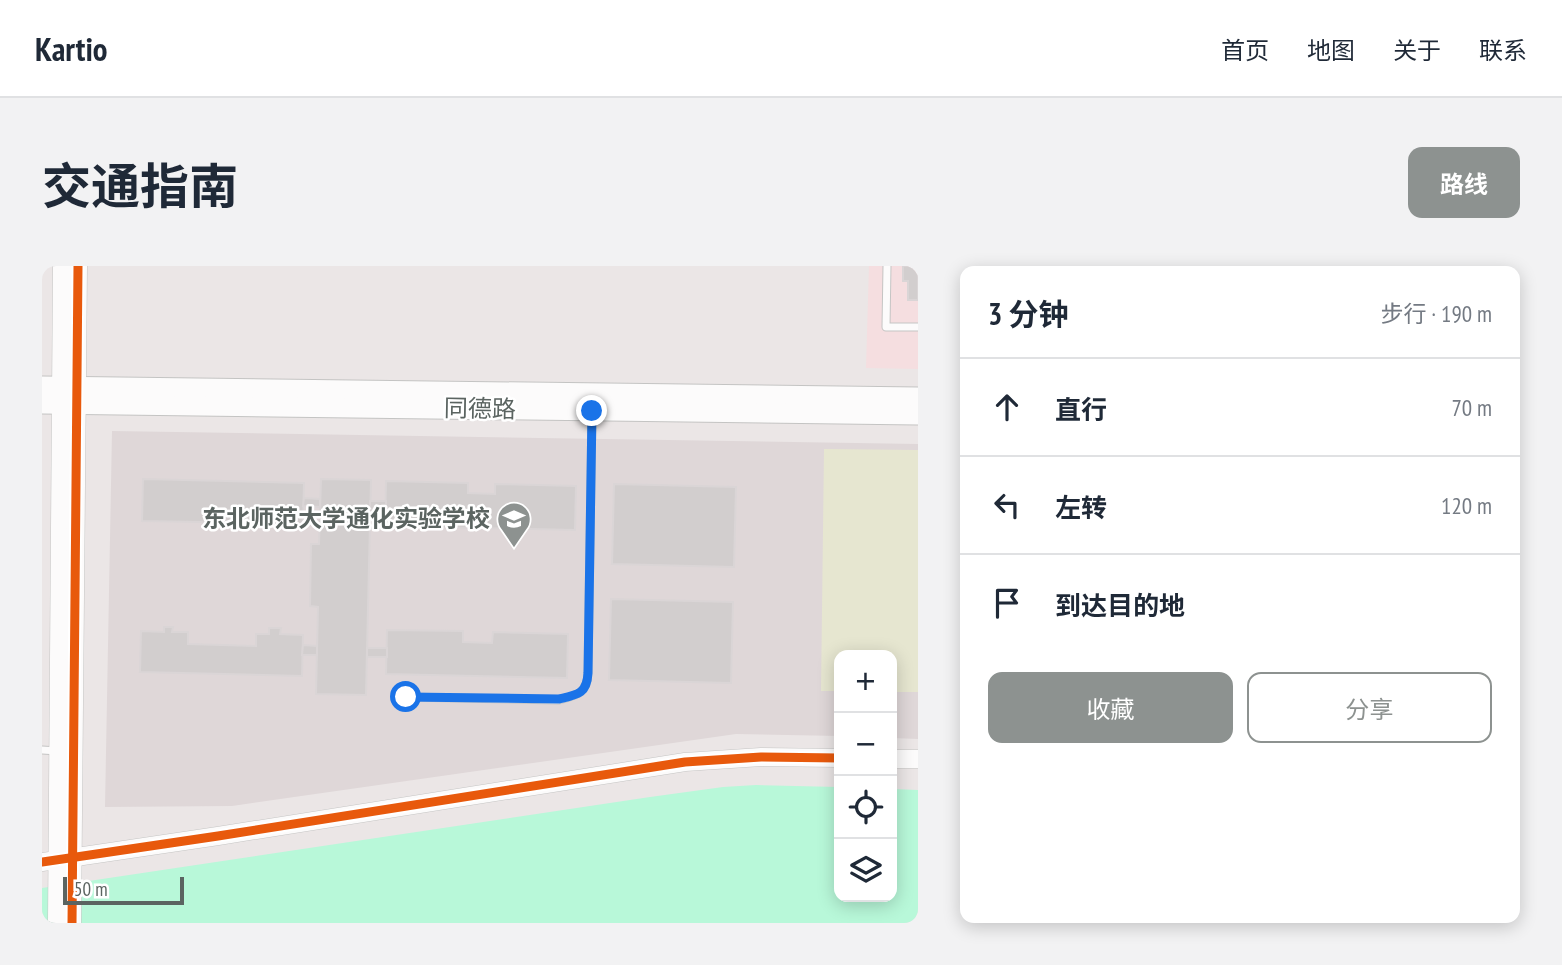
<!DOCTYPE html>
<html lang="zh">
<meta charset="utf-8">
<style>
body{margin:0;font-family:"PT Sans Narrow","Noto Sans SC",sans-serif;background:#f2f2f3;color:#1f2937}
.controls{position:absolute;right:21px;bottom:21px;display:grid;overflow:hidden;border-radius:14px;box-shadow:0 4px 18px #0003}
.controls button{width:63px;height:63px;display:grid;place-items:center;padding:0;border:0;border-bottom:2px solid #e0e1e3;background:#fff;color:#1f2937;font:35px sans-serif}
.scale{position:absolute;left:21px;bottom:18px;width:121px;box-sizing:border-box;padding-left:7px;border:4px solid #5b6461;border-top:0;font-size:19px;line-height:24px;white-space:nowrap;color:#5b6461;-webkit-text-stroke:5px #fff;paint-order:stroke}
.stop{position:absolute;width:21px;height:21px;margin:-16px;border:5px solid #1a73e8;border-radius:50%;background:#fff}
.stop.end{background:#1a73e8;border-color:#fff;box-shadow:0 2px 7px #0008}
.list{margin:0;padding:0;list-style:none}
h2{display:flex;justify-content:space-between;align-items:center;height:91px;margin:0;padding:0 28px;font-size:30px}
h2 small{font-size:23px;font-weight:400;color:#747a83}
.list li{display:grid;grid-template-columns:46px 1fr auto;gap:21px;align-items:center;box-sizing:border-box;height:98px;padding:0 28px;border-top:2px solid #e0e1e3}
.list b{display:block;font-size:26px;white-space:nowrap}
.list em{font-size:23px;font-style:normal;color:#747a83}
.actions{display:flex;gap:14px;padding:21px 28px}
.actions a{flex:1;padding:16px 0;border:2px solid #8d9290;border-radius:14px;text-align:center;font-size:24px;color:#8d9290}
.actions .main{background:#8d9290;color:#fff}
.icon{flex:none;width:38px;height:38px;fill:none;stroke:currentColor;stroke-width:2;stroke-linecap:round;stroke-linejoin:round}
.map{position:relative;flex:none;width:876px;height:657px;overflow:hidden;border-radius:14px}
header{display:flex;align-items:center;gap:42px;box-sizing:border-box;height:98px;padding:0 35px;background:#fff;border-bottom:2px solid #e0e1e3}
header strong{font-size:33px}
nav{display:flex;gap:38px;margin-inline-start:auto;font-size:24px}
.intro{display:flex;align-items:center;justify-content:space-between;box-sizing:border-box;height:168px;padding:0 42px}
h1{margin:0;font-size:49px}
.button{padding:18px 32px;border-radius:14px;background:#8d9290;color:#fff;font-size:24px;font-weight:700}
main{display:flex;gap:42px;padding:0 42px}
aside{flex:1;background:#fff;border-radius:14px;box-shadow:0 4px 18px #0003}
.map>svg:first-child{display:block}
.commercial{fill:#f5dee0}
.education{fill:#dfd7d8}
.green{fill:#e6e6d0}
.water{fill:#b8f8d9}
.building{fill:#d2cece;stroke:#dad5d6;stroke-width:2}
.lines{fill:none;stroke-linecap:round;stroke-linejoin:round}
.service-casing{stroke:#c5c5c4;stroke-width:9}
.tertiary-casing{stroke:#c5c5c4;stroke-width:19}
.secondary-casing{stroke:#c4c4c3;stroke-width:21}
.service{stroke:#fcfbfb;stroke-width:7}
.tertiary{stroke:#fcfbfb;stroke-width:18}
.secondary{stroke:#fcfbfb;stroke-width:19}
.cycleway-casing{stroke:#fff;stroke-width:13}
.cycleway{stroke:#e8590c;stroke-width:9}
.route{stroke:#1a73e8;stroke-width:9}
.labels{text-anchor:middle;stroke-width:5;stroke-linejoin:round;paint-order:stroke}
.street-label{font-size:24px;fill:#5b6461;stroke:#fff}
.poi-label{font-size:24px;font-weight:bold;fill:#5b6461;stroke:#fff;text-anchor:end}
</style>
<header>
<strong>Kartio</strong>
<nav><a>首页</a><a>地图</a><a>关于</a><a>联系</a></nav>
</header>
<div class="intro"><h1>交通指南</h1><a class="button">路线</a></div>
<main>
<div class="map">
<svg width="876" height="657" viewBox="0 0 876 657">
<rect width="100%" height="100%" fill="#ebe6e6"/>
<path class="commercial" d="M827 0H876V103L824 102Z"/>
<path class="education" d="M70 165 876 178V473L850 472V389H797V470L694 468 190 540 63 541Z"/>
<path class="green" d="M782 183 876 184V426H850V389H797V425H779Z"/>
<path class="water" d="M714 519 797 521V631H850V523L876 524V657H0V622L608 531 681 521Z"/>
<g class="building">
<path d="M861 0H876V34H866V15H861Z"/>
<path d="M101 213 262 217 261 258 100 255Z"/>
<path d="M279 213 329 214 324 429 274 428 276 341 268 340 269 278H277Z"/>
<path d="M344 215 426 217V227L453 228V218L534 220 533 264 343 260Z"/>
<path d="M572 218 694 221 692 301 570 298Z"/>
<path d="M262 232 278 233V241L261 240Z"/>
<rect x="328" y="235" width="16" height="8"/>
<path d="M569 333 691 336 689 417 567 414Z"/>
<path d="M122 361H131L130 366H146V378L214 380V368H227V362H239L238 368 261 369 260 410 98 406 99 365 122 366Z"/>
<path d="M345 364 421 365V376L450 377 451 366 526 368 525 412 344 408Z"/>
<path d="M261 379 275 380V389H260Z"/>
<rect x="325" y="382" width="20" height="9"/>
</g>
<g class="lines">
<g class="service-casing">
<g id="service">
<path d="M845 0 844 61H876"/>
<path d="M364 431 517 434C535 429 545 428 546 407L550 145"/>
<path d="M0 484 16 485"/>
</g>
</g>
<g class="tertiary-casing">
<g id="tertiary">
<path d="M850 493H876"/>
<path d="M0 596 176 570 643 496 719 491 797 492"/>
<path d="M15 657 20 0"/>
<path d="M30 657 36 0"/>
</g>
</g>
<g class="secondary-casing">
<g id="secondary">
<path d="M0 120 876 131"/>
<path d="M0 138 876 149"/>
</g>
</g>
<use href="#service" class="service"/>
<use href="#tertiary" class="tertiary"/>
<use href="#secondary" class="secondary"/>
<g class="cycleway-casing">
<g id="cycleway">
<path d="M0 596 176 570 643 496 719 491 797 492"/>
<path d="M30 657 36 0"/>
</g>
</g>
<use href="#cycleway" class="cycleway"/>
</g>
<g class="lines">
<path class="route" d="M364 431 517 433C535 429 545 428 546 407L550 145"/>
</g>
<defs>
<g id="school-pin" transform="scale(1.75)"><path d="M0 17L-7.5 6A9.5 9.5 0 1 1 7.5 6Z" fill="#8d9290" stroke="#fff"/><path d="M0-5L7-2L0 1L-7-2ZM-4 1L0 2.5L4 1V4Q0 6-4 4Z" fill="#fff"/></g>
</defs>
<g fill-rule="evenodd">
<use href="#school-pin" x="472" y="253"/>
</g>
<g class="labels">
<g class="street-label">
<text transform="translate(438 143) rotate(1)" y="8">同德路</text>
</g>
<g class="poi-label">
<text x="448" y="261">东北师范大学通化实验学校</text>
</g>
</g>
</svg>
<div class="controls">
<button>+</button>
<button>−</button>
<button><svg class="icon" aria-label="locate" viewBox="0 0 24 24"><circle cx="12" cy="12" r="6"/><path d="M12 2v4M12 18v4M2 12h4M18 12h4"/></svg></button>
<button><svg class="icon" aria-label="layers" viewBox="0 0 24 24"><path d="M12 4l9 5-9 5-9-5zM3 14l9 5 9-5"/></svg></button>
</div>
<div class="scale">50 m</div>
<div class="stop" style="left:364px;top:431px"></div>
<div class="stop end" style="left:550px;top:145px"></div>
</div>
<aside>
<h2>3 分钟<small>步行 · 190 m</small></h2>
<ul class="list">
<li><svg class="icon" aria-label="ahead" viewBox="0 0 24 24"><path d="M12 20V5M6 11l6-6 6 6"/></svg><div><b>直行</b></div><em>70 m</em></li>
<li><svg class="icon" aria-label="left" viewBox="0 0 24 24"><path d="M17 20v-9H6M10 6l-5 5 5 5"/></svg><div><b>左转</b></div><em>120 m</em></li>
<li><svg class="icon" aria-label="arrive" viewBox="0 0 24 24"><path d="M6 21V4h12l-3 4 3 4H6"/></svg><div><b>到达目的地</b></div></li>
</ul>
<div class="actions"><a class="main">收藏</a><a>分享</a></div>
</aside>
</main>
